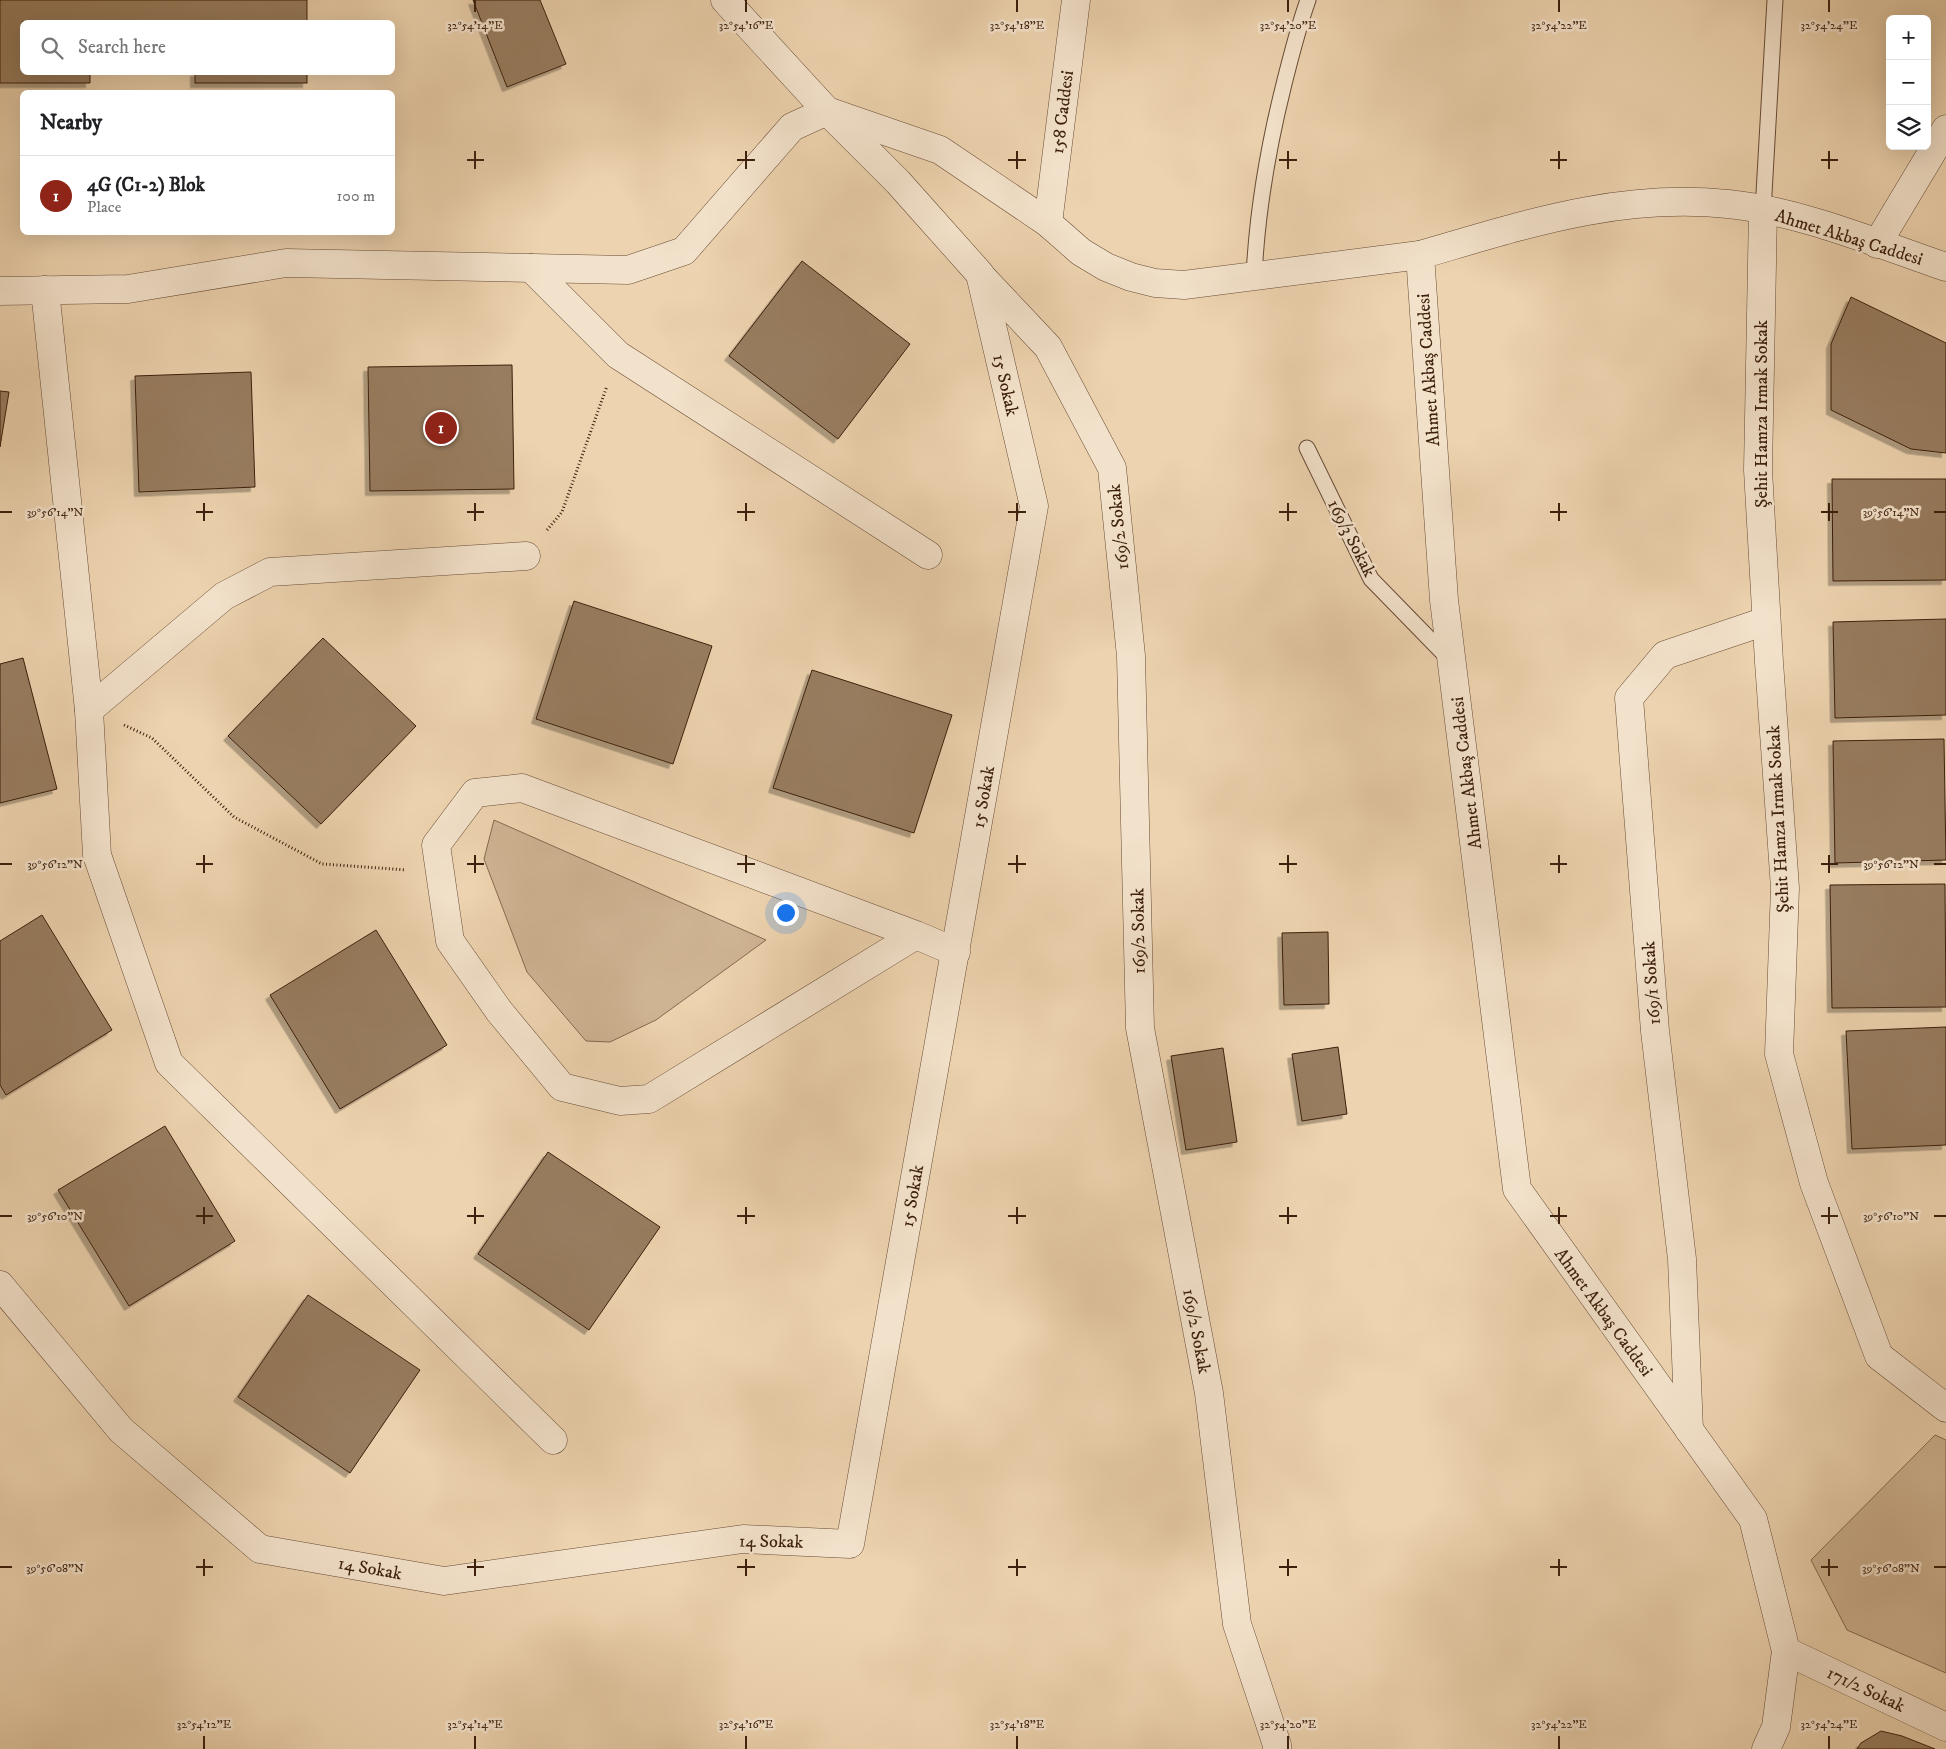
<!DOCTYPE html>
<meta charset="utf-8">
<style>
body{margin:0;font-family:"IM FELL DW Pica",serif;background:#f2f2f2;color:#202124}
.controls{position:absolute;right:15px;top:15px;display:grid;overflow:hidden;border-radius:8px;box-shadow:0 5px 20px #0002}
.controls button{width:45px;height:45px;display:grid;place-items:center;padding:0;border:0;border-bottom:1px solid #e0e0e0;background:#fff;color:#202124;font:25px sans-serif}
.you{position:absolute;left:785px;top:912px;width:18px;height:18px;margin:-12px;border:4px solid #fff;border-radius:50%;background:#1a73e8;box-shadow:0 0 0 8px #1a73e833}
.badge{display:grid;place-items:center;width:32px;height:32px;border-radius:50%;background:#8f2418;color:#fff;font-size:16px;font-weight:700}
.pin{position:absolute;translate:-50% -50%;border:2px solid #fff;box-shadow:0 1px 5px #0006}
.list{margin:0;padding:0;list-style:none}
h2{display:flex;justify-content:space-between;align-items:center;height:65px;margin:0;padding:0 20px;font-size:21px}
h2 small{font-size:16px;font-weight:400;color:#757577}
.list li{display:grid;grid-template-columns:32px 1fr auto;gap:15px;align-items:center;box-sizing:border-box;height:80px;padding:0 20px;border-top:1px solid #e0e0e0}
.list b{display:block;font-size:19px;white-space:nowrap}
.list p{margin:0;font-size:16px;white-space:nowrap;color:#757577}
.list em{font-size:16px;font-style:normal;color:#757577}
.icon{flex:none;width:28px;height:28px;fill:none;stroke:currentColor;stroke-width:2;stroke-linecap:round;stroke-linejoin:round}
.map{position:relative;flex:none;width:1946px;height:1749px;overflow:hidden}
.search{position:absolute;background:#fff;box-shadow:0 5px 20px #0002;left:20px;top:20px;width:375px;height:55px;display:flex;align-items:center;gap:12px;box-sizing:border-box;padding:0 18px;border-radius:8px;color:#757577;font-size:19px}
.panel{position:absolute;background:#fff;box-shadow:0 5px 20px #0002;left:20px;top:90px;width:375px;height:145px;border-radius:8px}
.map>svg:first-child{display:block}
.green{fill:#cfb493;stroke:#866a50}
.building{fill:#987d61;stroke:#3c1f0d;filter:url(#shadow)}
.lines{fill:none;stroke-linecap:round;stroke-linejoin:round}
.service-casing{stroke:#684c36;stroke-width:17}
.minor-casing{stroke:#684c36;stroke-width:29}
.tertiary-casing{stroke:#684c36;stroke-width:29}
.path{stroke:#3c1f0d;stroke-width:3;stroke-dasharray:1 2.5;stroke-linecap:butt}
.service{stroke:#f3e2cb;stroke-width:15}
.minor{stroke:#f3e2cb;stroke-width:28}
.tertiary{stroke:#f3e2cb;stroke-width:28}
.ticks{fill:none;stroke:#3c1f0d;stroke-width:2}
.labels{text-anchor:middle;stroke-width:5;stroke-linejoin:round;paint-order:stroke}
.street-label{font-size:18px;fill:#3c1f0d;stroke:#f3e2cb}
.ticks-label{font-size:12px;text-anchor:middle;fill:#3c1f0d;stroke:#f3e2cb;stroke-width:5;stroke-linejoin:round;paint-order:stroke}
</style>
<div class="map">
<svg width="1946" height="1749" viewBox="0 0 1946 1749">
<defs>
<filter id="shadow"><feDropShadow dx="-4.5" dy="4.5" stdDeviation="0" flood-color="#0004"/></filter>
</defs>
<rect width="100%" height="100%" fill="#edd3af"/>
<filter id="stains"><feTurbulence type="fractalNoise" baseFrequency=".004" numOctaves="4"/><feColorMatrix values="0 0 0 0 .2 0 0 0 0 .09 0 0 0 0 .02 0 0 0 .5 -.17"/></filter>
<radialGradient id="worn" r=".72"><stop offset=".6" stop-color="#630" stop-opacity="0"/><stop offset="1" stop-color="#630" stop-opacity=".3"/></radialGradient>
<g class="green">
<path d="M494 820 766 940 656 1020 610 1042 586 1041 527 972 484 859Z"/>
<path d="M1935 1435 1946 1440V1673L1847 1630 1811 1560Z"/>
</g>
<g class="building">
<path d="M0 0H307V22H22V72H90V83H0Z"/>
<path d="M473 0H540L566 64 507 87Z"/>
<rect x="195" y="72" width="112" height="11"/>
<path d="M802 261 910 344 838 439 729 356Z"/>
<path d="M1851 297 1946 343V453L1911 449 1831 410V344Z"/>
<path d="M512 365 514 489 370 491 368 367Z"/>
<path d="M251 372 255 487 139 492 135 376Z"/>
<path d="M0 391 9 392 0 447Z"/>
<path d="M1832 479H1946V580L1833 581Z"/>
<path d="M574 601 712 646 673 764 536 719Z"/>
<path d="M1946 619V715L1835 718 1833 622Z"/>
<path d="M323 638 416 726 321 824 228 736Z"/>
<path d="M23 658 57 789 0 803V664Z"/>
<path d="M812 670 952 715 914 833 773 788Z"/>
<path d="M1944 739 1946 860 1835 863 1833 741Z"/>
<path d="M1945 884 1946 1007 1832 1008 1830 885Z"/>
<path d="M42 915 112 1030 6 1095 0 1085V941Z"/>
<path d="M376 930 447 1045 340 1109 270 995Z"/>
<path d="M1328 932 1329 1004 1284 1005 1282 933Z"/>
<path d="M1946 1027V1145L1852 1149 1846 1031Z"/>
<path d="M1338 1047 1347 1114 1302 1121 1292 1054Z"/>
<path d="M1223 1048 1237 1142 1186 1150 1171 1056Z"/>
<path d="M165 1126 235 1241 129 1306 58 1190Z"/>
<path d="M548 1152 660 1227 589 1330 478 1254Z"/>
<path d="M308 1295 420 1370 350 1473 238 1397Z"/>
<path d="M1881 1731 1902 1736 1935 1749H1857L1861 1743Z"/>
</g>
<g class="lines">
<g class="service-casing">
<g id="service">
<path d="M1763 211 1775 0"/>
<path d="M1254 277C1257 211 1268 148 1284 84 1291 56 1298 28 1308 0"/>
<path d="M1307 448 1371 579 1449 659"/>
</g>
</g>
<g class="minor-casing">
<g id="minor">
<path d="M1763 211 1758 470 1769 662 1785 888 1779 1054 1814 1183 1879 1356 1946 1408"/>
<path d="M1048 223 1076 0"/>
<path d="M1877 244 1946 129"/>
<path d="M531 268 618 355 928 555"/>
<path d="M981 276 1048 347 1112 468 1131 656 1140 1028 1209 1393 1237 1624 1277 1745V1749"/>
<path d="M45 290 89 710 97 855 169 1063 553 1440"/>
<path d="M0 291 128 289 286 263 628 270 684 251 792 127 827 111 940 150 1048 223 1081 252 1106 267 1131 277 1155 283 1184 285 1420 255"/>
<path d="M89 710 224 596 270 572 526 556"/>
<path d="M916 935 649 1099 620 1101 562 1087 499 1011 450 941 436 845 475 793 522 788 916 935 956 952"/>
<path d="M0 1285 121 1430 260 1549 444 1581 743 1539 850 1544 1034 506 980 274 898 182 827 111 725 0"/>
<path d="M1689 1430 1682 1259 1655 1031 1629 698 1665 655 1766 621"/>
<path d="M1786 1651 1946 1727"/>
</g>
</g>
<g class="tertiary-casing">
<path id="tertiary" d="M1766 1749 1776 1727 1786 1651 1753 1519 1517 1189 1444 600 1420 255C1524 225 1617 193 1728 204 1800 211 1878 244 1946 267"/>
</g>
<g class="path">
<path d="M547 530 562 512 607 386"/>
<path d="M124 725 152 738 234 817 322 864 406 870"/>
</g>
<use href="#service" class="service"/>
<use href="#minor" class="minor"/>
<use href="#tertiary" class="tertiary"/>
</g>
<path class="ticks" d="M475 0V12M746 0V12M1017 0V12M1288 0V12M1559 0V12M1829 0V12M475 151V169M746 151V169M1017 151V169M1288 151V169M1559 151V169M1829 151V169M467 160H484M737 160H755M1008 160H1026M1279 160H1297M1550 160H1567M1821 160H1838M204 503V521M475 503V521M746 503V521M1017 503V521M1288 503V521M1559 503V521M1829 503V521M0 512H12M196 512H213M467 512H484M737 512H755M1008 512H1026M1279 512H1297M1550 512H1567M1821 512H1838M1934 512H1946M204 855V873M475 855V873M746 855V873M1017 855V873M1288 855V873M1559 855V873M1829 855V873M0 864H12M196 864H213M467 864H484M737 864H755M1008 864H1026M1279 864H1297M1550 864H1567M1821 864H1838M1934 864H1946M204 1207V1224M475 1207V1224M746 1207V1224M1017 1207V1224M1288 1207V1224M1559 1207V1224M1829 1207V1224M0 1216H12M196 1216H213M467 1216H484M737 1216H755M1008 1216H1026M1279 1216H1297M1550 1216H1567M1821 1216H1838M1934 1216H1946M204 1559V1576M475 1559V1576M746 1559V1576M1017 1559V1576M1288 1559V1576M1559 1559V1576M1829 1559V1576M0 1567H12M196 1567H213M467 1567H484M737 1567H755M1008 1567H1026M1279 1567H1297M1550 1567H1567M1821 1567H1838M1934 1567H1946M204 1736V1749M475 1736V1749M746 1736V1749M1017 1736V1749M1288 1736V1749M1559 1736V1749M1829 1736V1749"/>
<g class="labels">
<g class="street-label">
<text transform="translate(1062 112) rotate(-83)" y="6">158 Caddesi</text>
<text transform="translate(1849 237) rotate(17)" y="6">Ahmet Akbaş Caddesi</text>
<text transform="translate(1428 370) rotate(-94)" y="6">Ahmet Akbaş Caddesi</text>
<text transform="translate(1006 385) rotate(77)" y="6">15 Sokak</text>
<text transform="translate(1761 414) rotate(-90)" y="6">Şehit Hamza Irmak Sokak</text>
<text transform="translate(1118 527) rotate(-96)" y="6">169/2 Sokak</text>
<text transform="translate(1352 538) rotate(63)" y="6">169/3 Sokak</text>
<text transform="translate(1466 773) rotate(-97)" y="6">Ahmet Akbaş Caddesi</text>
<text transform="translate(983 797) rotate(-80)" y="6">15 Sokak</text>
<text transform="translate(1778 819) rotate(-93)" y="6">Şehit Hamza Irmak Sokak</text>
<text transform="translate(1138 931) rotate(-91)" y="6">169/2 Sokak</text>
<text transform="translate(1651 983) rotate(-94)" y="6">169/1 Sokak</text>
<text transform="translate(912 1196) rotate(-80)" y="6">15 Sokak</text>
<text transform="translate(1604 1312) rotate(54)" y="6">Ahmet Akbaş Caddesi</text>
<text transform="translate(1197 1331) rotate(79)" y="6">169/2 Sokak</text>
<text transform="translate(771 1541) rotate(1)" y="6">14 Sokak</text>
<text transform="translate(370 1568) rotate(10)" y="6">14 Sokak</text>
<text transform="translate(1866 1689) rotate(25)" y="6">171/2 Sokak</text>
</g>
</g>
<g class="ticks-label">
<text x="475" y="29">32°54'14"E</text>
<text x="746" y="29">32°54'16"E</text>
<text x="1017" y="29">32°54'18"E</text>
<text x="1288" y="29">32°54'20"E</text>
<text x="1559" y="29">32°54'22"E</text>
<text x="1829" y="29">32°54'24"E</text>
<text x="55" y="516">39°56'14"N</text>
<text x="1891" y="516">39°56'14"N</text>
<text x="55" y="868">39°56'12"N</text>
<text x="1891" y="868">39°56'12"N</text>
<text x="55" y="1220">39°56'10"N</text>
<text x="1891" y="1220">39°56'10"N</text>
<text x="55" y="1572">39°56'08"N</text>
<text x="1891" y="1572">39°56'08"N</text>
<text x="204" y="1728">32°54'12"E</text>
<text x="475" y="1728">32°54'14"E</text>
<text x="746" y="1728">32°54'16"E</text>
<text x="1017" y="1728">32°54'18"E</text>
<text x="1288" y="1728">32°54'20"E</text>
<text x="1559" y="1728">32°54'22"E</text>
<text x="1829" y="1728">32°54'24"E</text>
</g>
<rect width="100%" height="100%" filter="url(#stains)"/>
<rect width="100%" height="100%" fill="url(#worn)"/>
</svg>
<div class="controls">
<button>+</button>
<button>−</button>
<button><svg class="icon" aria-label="layers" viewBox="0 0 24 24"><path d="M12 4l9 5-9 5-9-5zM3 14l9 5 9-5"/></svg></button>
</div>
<div class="you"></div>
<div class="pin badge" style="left:441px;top:428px">1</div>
<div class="search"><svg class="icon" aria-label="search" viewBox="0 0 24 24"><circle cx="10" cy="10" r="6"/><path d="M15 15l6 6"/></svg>Search here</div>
<section class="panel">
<h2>Nearby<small></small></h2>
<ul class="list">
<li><span class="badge">1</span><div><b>4G (C1-2) Blok</b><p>Place</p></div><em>100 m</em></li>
</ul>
</section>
</div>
